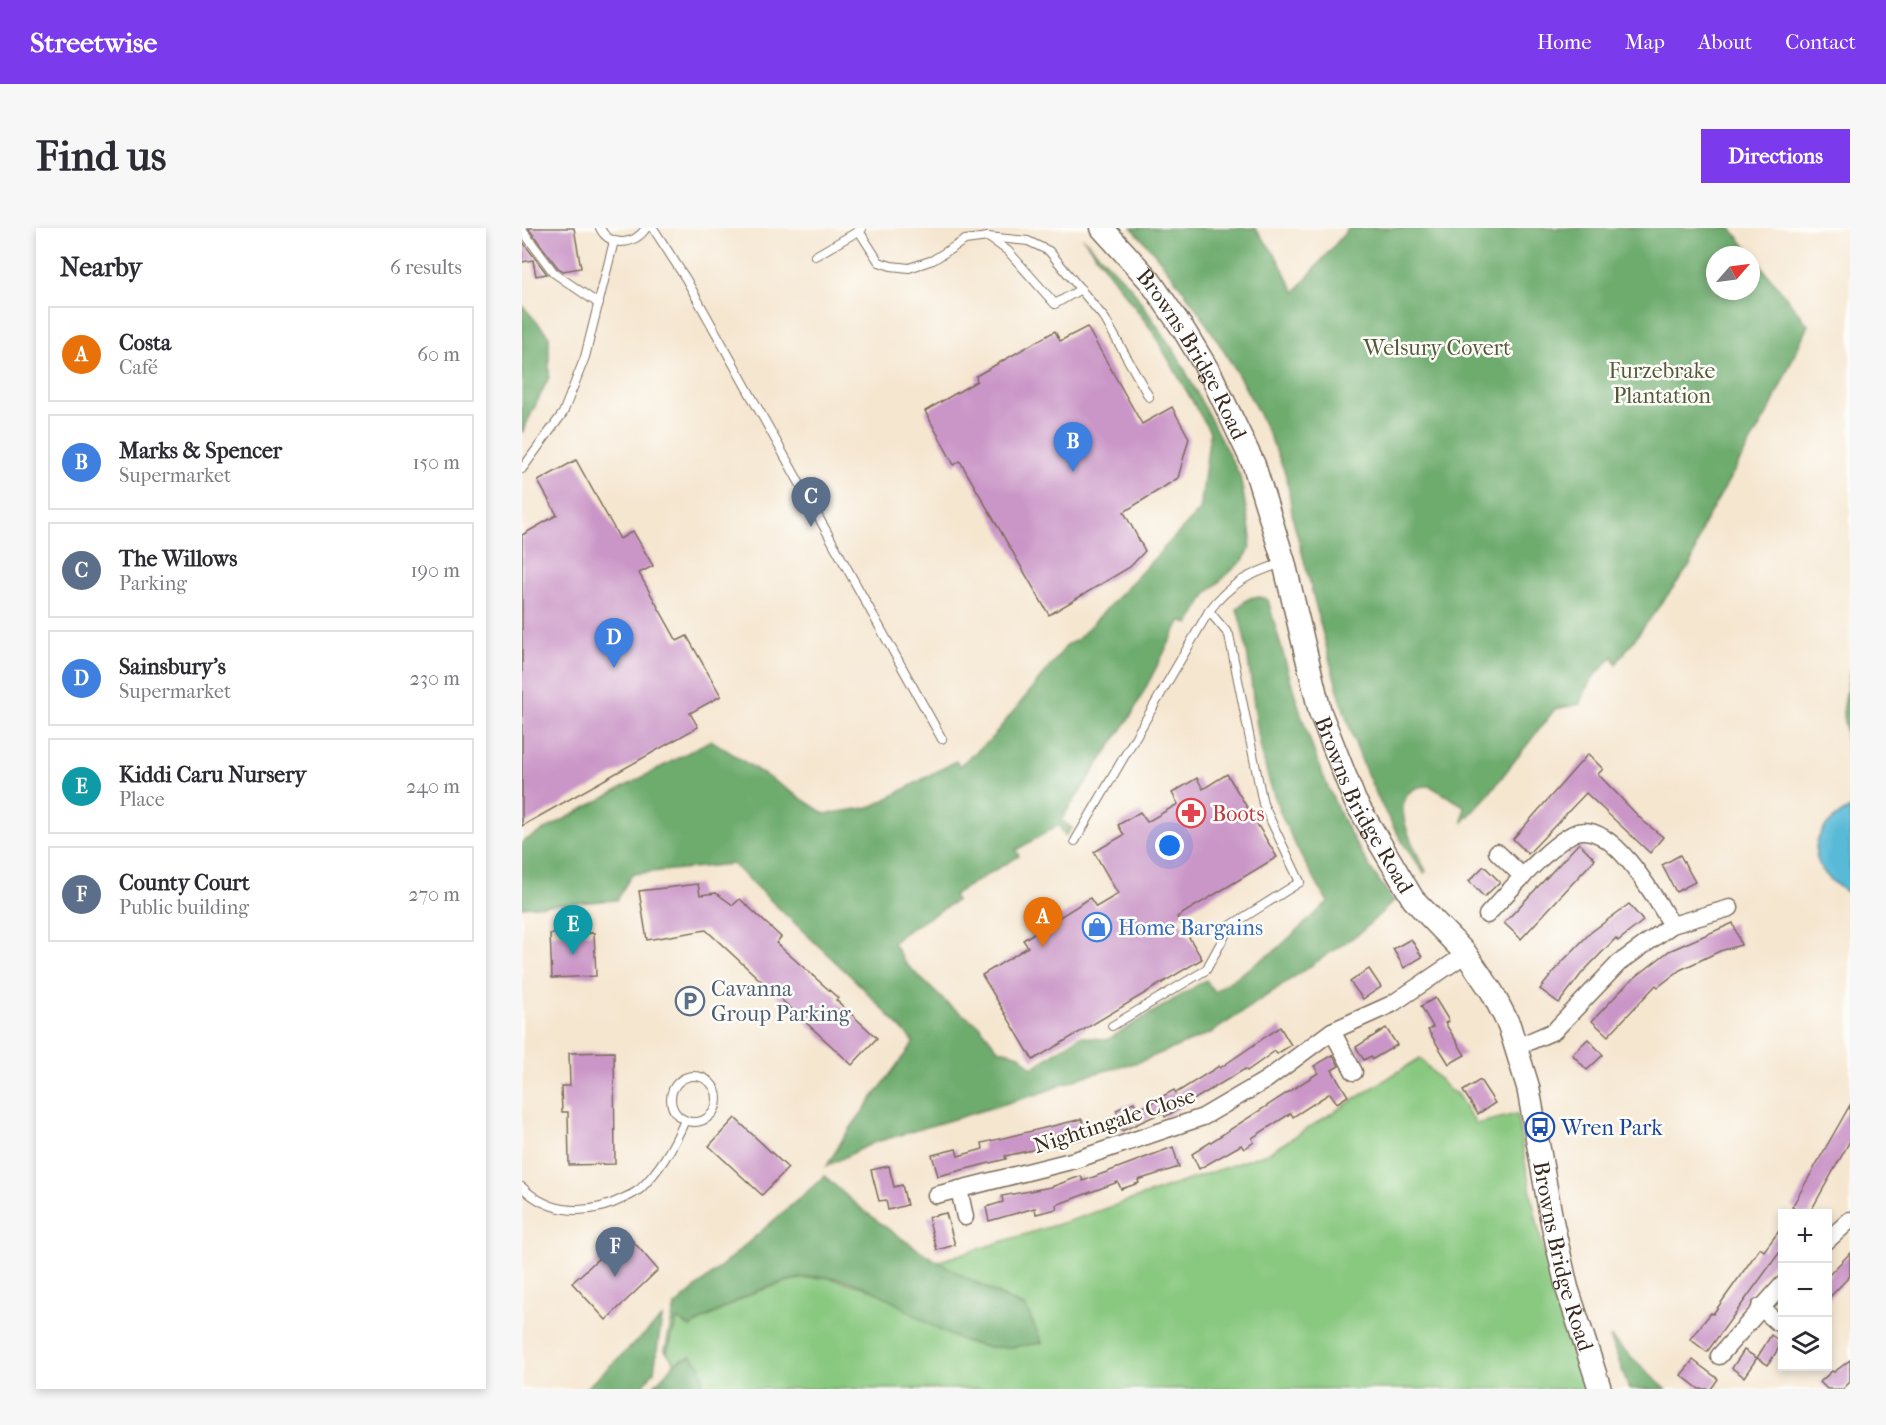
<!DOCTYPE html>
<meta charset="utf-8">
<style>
body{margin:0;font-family:"IM FELL French Canon",serif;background:#f7f7f7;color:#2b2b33}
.controls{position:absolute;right:18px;bottom:18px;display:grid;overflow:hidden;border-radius:0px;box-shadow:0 3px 9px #0003}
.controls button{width:54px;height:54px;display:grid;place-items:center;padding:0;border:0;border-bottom:2px solid #e1e1e2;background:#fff;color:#2b2b33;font:30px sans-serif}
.compass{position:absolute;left:1184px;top:18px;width:54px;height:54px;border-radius:50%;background:#fff;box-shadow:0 3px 9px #0003;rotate:62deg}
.you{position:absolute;left:648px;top:618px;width:21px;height:21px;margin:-15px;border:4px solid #fff;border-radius:50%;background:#1a73e8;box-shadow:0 0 0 9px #1a73e833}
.badge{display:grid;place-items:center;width:39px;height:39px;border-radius:50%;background:#7c3aed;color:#fff;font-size:20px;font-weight:700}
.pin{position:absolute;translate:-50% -50px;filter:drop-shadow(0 2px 3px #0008)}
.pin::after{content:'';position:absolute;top:32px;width:21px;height:18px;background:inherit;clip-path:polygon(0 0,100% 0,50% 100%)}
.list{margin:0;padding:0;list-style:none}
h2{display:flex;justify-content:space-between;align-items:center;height:78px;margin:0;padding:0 24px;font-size:26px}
h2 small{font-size:20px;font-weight:400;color:#7c7c81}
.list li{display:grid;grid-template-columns:39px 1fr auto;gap:18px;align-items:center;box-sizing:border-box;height:96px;margin:0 12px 12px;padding:0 12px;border:2px solid #e1e1e2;border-radius:0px}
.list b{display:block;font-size:22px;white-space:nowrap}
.list p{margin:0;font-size:20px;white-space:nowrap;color:#7c7c81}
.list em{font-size:20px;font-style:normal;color:#7c7c81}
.icon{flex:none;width:33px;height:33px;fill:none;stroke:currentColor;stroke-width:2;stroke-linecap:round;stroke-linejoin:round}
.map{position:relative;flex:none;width:1328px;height:1161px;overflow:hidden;border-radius:0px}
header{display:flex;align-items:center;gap:36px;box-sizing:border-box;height:84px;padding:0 30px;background:#7c3aed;color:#fff}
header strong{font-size:28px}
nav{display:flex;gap:33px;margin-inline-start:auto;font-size:21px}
.intro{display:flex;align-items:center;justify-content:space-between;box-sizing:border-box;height:144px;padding:0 36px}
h1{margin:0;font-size:42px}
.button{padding:15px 27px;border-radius:0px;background:#7c3aed;color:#fff;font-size:21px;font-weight:700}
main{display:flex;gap:36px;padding:0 36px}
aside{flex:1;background:#fff;border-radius:0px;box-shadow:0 3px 9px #0003}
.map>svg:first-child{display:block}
.green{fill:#88c87f;stroke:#62794e;stroke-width:1.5}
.forest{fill:#6eac6e;stroke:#546b46;stroke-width:1.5;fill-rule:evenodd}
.water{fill:#59bad7;stroke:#4a727a;stroke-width:1.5}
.building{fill:#ca96c7}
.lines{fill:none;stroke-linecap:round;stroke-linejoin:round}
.lane-casing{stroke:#7c6c5c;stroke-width:10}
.street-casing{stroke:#7c6c5c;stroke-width:19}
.secondary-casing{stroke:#7c6c5c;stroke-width:25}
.lane{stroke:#fff;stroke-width:8}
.street{stroke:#fff;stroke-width:16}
.secondary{stroke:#fff;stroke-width:22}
.labels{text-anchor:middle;stroke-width:5;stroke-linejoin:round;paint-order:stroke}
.park-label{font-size:22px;fill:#52593b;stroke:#fdfcf7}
.street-label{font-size:22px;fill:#3b2a1e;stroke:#fdfcf7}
.health-label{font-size:22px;fill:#be3a42;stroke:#fdfcf7;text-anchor:start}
.shop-label{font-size:22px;fill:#366cbe;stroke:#fdfcf7;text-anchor:start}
.service-label{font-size:22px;fill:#4e5e75;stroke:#fdfcf7;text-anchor:start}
.transit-label{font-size:22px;fill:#164399;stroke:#fdfcf7;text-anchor:start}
</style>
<header>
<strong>Streetwise</strong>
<nav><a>Home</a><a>Map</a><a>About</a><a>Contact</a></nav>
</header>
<div class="intro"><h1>Find us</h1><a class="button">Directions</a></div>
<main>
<aside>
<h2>Nearby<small>6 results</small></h2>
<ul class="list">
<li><span class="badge" style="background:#e8710a">A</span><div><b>Costa</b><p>Café</p></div><em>60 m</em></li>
<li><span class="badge" style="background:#3f7fe0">B</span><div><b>Marks &amp; Spencer</b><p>Supermarket</p></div><em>150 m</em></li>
<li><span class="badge" style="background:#5c6f8a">C</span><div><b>The Willows</b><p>Parking</p></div><em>190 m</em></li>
<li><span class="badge" style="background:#3f7fe0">D</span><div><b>Sainsbury's</b><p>Supermarket</p></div><em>230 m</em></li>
<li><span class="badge" style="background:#0f9aa8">E</span><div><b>Kiddi Caru Nursery</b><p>Place</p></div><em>240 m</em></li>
<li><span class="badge" style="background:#5c6f8a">F</span><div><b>County Court</b><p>Public building</p></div><em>270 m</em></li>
</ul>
</aside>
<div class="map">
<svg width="1328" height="1161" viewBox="0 0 1328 1161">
<rect width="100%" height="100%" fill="#fdfcf7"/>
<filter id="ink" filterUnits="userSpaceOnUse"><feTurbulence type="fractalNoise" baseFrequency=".0167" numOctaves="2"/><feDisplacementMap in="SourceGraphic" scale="12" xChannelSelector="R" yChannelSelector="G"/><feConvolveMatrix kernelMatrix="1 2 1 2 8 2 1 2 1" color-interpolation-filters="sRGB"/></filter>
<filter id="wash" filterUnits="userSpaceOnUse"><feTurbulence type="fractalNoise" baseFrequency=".008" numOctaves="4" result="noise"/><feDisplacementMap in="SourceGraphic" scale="24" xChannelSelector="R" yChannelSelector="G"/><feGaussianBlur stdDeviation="1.35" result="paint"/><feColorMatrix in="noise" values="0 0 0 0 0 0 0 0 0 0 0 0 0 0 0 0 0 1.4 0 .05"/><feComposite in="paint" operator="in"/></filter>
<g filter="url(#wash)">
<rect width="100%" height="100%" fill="#f5e6d0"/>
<path class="green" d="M898 830 927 862 935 866 954 896 995 886C1010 980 1030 1073 1064 1161H181V1146L161 1130 153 1135 143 1122 148 1117 155 1091 168 1099 231 1065 271 1052 303 1049 353 1062 419 1102 461 1118 520 1115 504 1080 414 1034 556 990 748 924Z"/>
<g class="forest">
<path d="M610 0H733L754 28 773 64 827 0H1209L1286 97 1248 181 1181 297 1169 336 1094 436 1091 428 1068 453 1058 476 1033 481 966 567 941 594 942 578 908 558C857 558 892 621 904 643L902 645C823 541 809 425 774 303 768 285 769 264 763 245 732 163 670 64 610 0ZM1193 27H1229V63H1193Z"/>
<path d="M561 10 608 58 656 129 718 248 729 308 728 321 721 332 685 365 667 396 659 392 610 486 539 592 550 600 543 608 537 597 494 622 497 628 431 667 434 673 380 706 371 715 384 736 427 777 457 797 476 821 498 827 510 840 558 808 585 812 684 752 692 764 755 721 806 674C780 632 755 587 743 538 729 486 731 432 715 381 725 370 732 365 746 372 776 479 802 584 872 673L839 704 689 805 617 834 563 848 516 866 351 915 305 938 322 909 392 814 338 757 210 636 110 646 95 672 0 679V614L189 512 303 586 349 579 359 574 434 533 437 538 469 511 546 416 555 412 678 282 688 204 629 101Z"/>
<path d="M0 77 27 108V149L0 205Z"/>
<path d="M1328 441V539L1321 485Z"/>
<path d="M303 948C362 1006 431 1045 504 1080L520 1115C502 1117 480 1122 461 1118 403 1108 363 1052 303 1049 255 1046 208 1076 168 1099L155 1091 145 1125 143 1122 153 1078Z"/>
<path d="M140 1090 132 1143 119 1161H63Z"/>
<path d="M1088 1109 1144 1161H1107Z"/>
<path d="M169 1128 179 1138 181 1161H129L153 1135Z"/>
</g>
<path class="water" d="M1328 580V666C1283 639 1282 606 1328 580Z"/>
<g id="blocks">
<g class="building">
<path d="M6 0H52L59 40 41 43 36 40Z"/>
<path d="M0 13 25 46 14 48 11 32 0 34Z"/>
<path d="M565 99 620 196 650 179 667 210 656 250 602 284 623 323 608 339 527 387 438 233 432 237 403 183 455 153 454 148 533 103 538 113Z"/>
<path d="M54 232 98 311 111 303 131 338 117 345 155 413 165 408 199 468 168 485 176 499 0 598V307L35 287 16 253Z"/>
<path d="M1066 526 1081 541 1076 546 1121 593 1141 609 1128 625 1064 565 1006 626 991 611Z"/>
<path d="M705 546 755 629 655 689 680 731 511 832 460 747 506 719 501 712 568 670 574 679 596 666 572 624 602 607 596 597 618 584 625 594 656 576 650 565 675 550 681 561Z"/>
<path d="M1057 615 1073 631 999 711 982 695Z"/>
<path d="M1158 627 1173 654 1154 664 1140 637Z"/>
<path d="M962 638 978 654 962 669 947 653Z"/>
<path d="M176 656 178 667 194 665 211 677 218 671 259 709 254 715 316 770 314 772 355 810 330 837 184 702 125 712 117 663Z"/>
<path d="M1107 676 1121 693 1096 713 1094 710 1060 745 1037 775 1018 761 1038 736 1068 705Z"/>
<path d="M1211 695 1219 717 1198 723 1158 742 1136 759 1134 757 1086 808 1070 793 1106 755 1147 723Z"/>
<path d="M72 705 74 748 30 750 28 706Z"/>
<path d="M889 711 900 729 882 740 871 721Z"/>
<path d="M847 741 859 759 841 771 828 754Z"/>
<path d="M913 770 927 793 923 795 943 827 927 836 906 802 911 799 899 778Z"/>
<path d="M758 799 769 817 755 826 753 823 725 843 723 841 643 889 641 884 600 903 595 893 599 891 594 882 612 874 616 882 652 862 654 865 697 838 698 840Z"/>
<path d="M864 800 875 817 851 831 849 828 842 832 834 819Z"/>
<path d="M1066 811 1081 827 1065 842 1050 826Z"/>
<path d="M92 824 93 936 47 937 46 884H40L39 858H48L47 825Z"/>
<path d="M811 827 817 838 810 842 826 868 815 875 808 865 771 889 769 885 730 910 732 914 722 921 719 917 677 941 670 926 796 845 792 838Z"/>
<path d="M958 852 973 875 956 886 941 863Z"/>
<path d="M1328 877V913L1287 986H1280L1270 979Z"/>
<path d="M213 890 266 940 240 967 187 918Z"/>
<path d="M560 891 565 910 483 928 484 931 416 948 410 927 434 921 436 928 461 921 460 915Z"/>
<path d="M651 919 657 939 616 952 617 955 599 961 596 954 534 977 535 981 514 986 513 980 467 993 464 979 481 974 480 968 529 959 559 948 561 953Z"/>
<path d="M367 938 372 959 380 957 385 977 366 982 364 972 357 973 349 942Z"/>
<path d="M424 985 433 1017 415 1022 406 989Z"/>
<path d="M1260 999V1021L1185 1124 1168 1111 1189 1085 1191 1086 1238 1020 1242 1023Z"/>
<path d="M104 1005 136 1042 84 1092 50 1055Z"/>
<path d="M1328 1025V1048L1305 1072V1049Z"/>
<path d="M1249 1107 1260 1115 1246 1137 1235 1130Z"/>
<path d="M1222 1122 1235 1130 1222 1149 1210 1140Z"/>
<path d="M1171 1132 1196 1151 1189 1161H1177L1159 1147Z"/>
<path d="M1328 1132V1154L1321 1161H1305L1298 1154 1310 1143 1312 1144Z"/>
</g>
</g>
</g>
<g filter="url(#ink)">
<use href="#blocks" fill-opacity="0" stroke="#7c6c5c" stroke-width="1.5"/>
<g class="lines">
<g class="lane-casing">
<g id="lane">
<path d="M78 0C88 20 113 17 124 0"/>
<path d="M131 0 164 51 420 511"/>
<path d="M0 2 32 45 77 76"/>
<path d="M337 3 357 34 369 38 387 40 411 32 443 12 466 9 506 13 527 23 583 91 627 169"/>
<path d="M466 9 486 23 533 76 559 61"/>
<path d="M293 28 340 1"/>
<path d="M0 241 41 185 63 129 92 13"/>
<path d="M553 613 687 383C708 355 729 345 761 335"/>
<path d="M590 798 684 742 708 698 778 654 741 576 707 407 687 383"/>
<circle cx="172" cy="871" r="23"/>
<path d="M0 959C28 987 67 988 102 970 107 968 113 965 118 961 138 942 152 918 163 892"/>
</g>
</g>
<g class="street-casing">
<g id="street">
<path d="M975 624 1001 649"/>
<path d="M965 687C982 669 1038 603 1061 603 1096 602 1134 672 1150 697"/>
<path d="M810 803 832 844"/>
<path d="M995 819 1032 803 1097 735 1150 697 1208 680"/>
<path d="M437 961 443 989"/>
<path d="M414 967 553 932 681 889 744 852 810 803 870 776 944 726"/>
<path d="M1306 1012 1328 992"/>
<path d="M1238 1079 1256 1095"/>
<path d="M1197 1128 1260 1057"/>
</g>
</g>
<g class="secondary-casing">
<g id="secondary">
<path id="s1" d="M580 0 628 53 663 104 690 149 732 237 762 334 798 484 833 573 891 671 944 726 970 764 987 797 1006 859 1029 989 1045 1060 1078 1161"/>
</g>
</g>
<use href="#lane" class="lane"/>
<use href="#street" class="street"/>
<use href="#secondary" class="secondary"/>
</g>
</g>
<defs>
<g id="pharmacy-ring" transform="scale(1.5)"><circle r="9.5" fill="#fdfcf7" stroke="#e0444e" stroke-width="1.5"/><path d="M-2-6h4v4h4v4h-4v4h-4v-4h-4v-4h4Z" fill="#e0444e"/></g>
<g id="shop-ring" transform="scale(1.5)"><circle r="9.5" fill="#fdfcf7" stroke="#3f7fe0" stroke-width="1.5"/><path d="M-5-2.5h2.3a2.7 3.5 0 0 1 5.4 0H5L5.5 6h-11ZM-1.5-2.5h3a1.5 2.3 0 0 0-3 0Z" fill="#3f7fe0"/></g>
<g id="parking-ring" transform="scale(1.5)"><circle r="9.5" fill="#fdfcf7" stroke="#5c6f8a" stroke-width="1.5"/><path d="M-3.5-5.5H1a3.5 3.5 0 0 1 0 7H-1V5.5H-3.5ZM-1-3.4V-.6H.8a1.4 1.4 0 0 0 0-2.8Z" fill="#5c6f8a"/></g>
<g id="bus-ring" transform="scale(1.5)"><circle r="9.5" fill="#fdfcf7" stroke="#1a4fb4" stroke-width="1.5"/><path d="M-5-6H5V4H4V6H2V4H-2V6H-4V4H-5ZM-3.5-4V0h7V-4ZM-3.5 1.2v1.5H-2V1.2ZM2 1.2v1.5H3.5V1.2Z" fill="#1a4fb4"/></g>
</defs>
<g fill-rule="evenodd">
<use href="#pharmacy-ring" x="669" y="585"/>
<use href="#shop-ring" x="575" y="699"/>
<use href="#parking-ring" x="168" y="773"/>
<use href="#bus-ring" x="1018" y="899"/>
</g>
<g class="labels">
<g class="park-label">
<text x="915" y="127">Welsury Covert</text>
<text x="1140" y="150">Furzebrake<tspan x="1140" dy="25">Plantation</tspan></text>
</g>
<g class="street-label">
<text dy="8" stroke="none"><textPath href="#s1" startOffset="156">Browns Bridge Road</textPath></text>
<text dy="8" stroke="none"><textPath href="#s1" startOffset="642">Browns Bridge Road</textPath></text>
<text transform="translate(592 892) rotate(-18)" y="8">Nightingale Close</text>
<text dy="8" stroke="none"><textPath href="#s1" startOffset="1146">Browns Bridge Road</textPath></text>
</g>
<g class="health-label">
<text x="690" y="593">Boots</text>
</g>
<g class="shop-label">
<text x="596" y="707">Home Bargains</text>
</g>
<g class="service-label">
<text x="189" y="768">Cavanna<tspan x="189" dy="25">Group Parking</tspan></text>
</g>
<g class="transit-label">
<text x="1039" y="907">Wren Park</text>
</g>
</g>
</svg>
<div class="controls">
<button>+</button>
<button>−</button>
<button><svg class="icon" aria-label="layers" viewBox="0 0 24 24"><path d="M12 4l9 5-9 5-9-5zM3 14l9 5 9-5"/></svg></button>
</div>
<svg class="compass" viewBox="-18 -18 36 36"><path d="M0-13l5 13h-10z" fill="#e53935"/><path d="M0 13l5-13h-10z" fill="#7c7c81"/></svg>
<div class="you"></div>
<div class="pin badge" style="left:521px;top:719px;background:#e8710a">A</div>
<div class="pin badge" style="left:551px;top:244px;background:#3f7fe0">B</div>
<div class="pin badge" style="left:289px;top:299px;background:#5c6f8a">C</div>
<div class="pin badge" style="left:92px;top:440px;background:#3f7fe0">D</div>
<div class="pin badge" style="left:51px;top:727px;background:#0f9aa8">E</div>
<div class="pin badge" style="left:93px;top:1049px;background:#5c6f8a">F</div>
</div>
</main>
